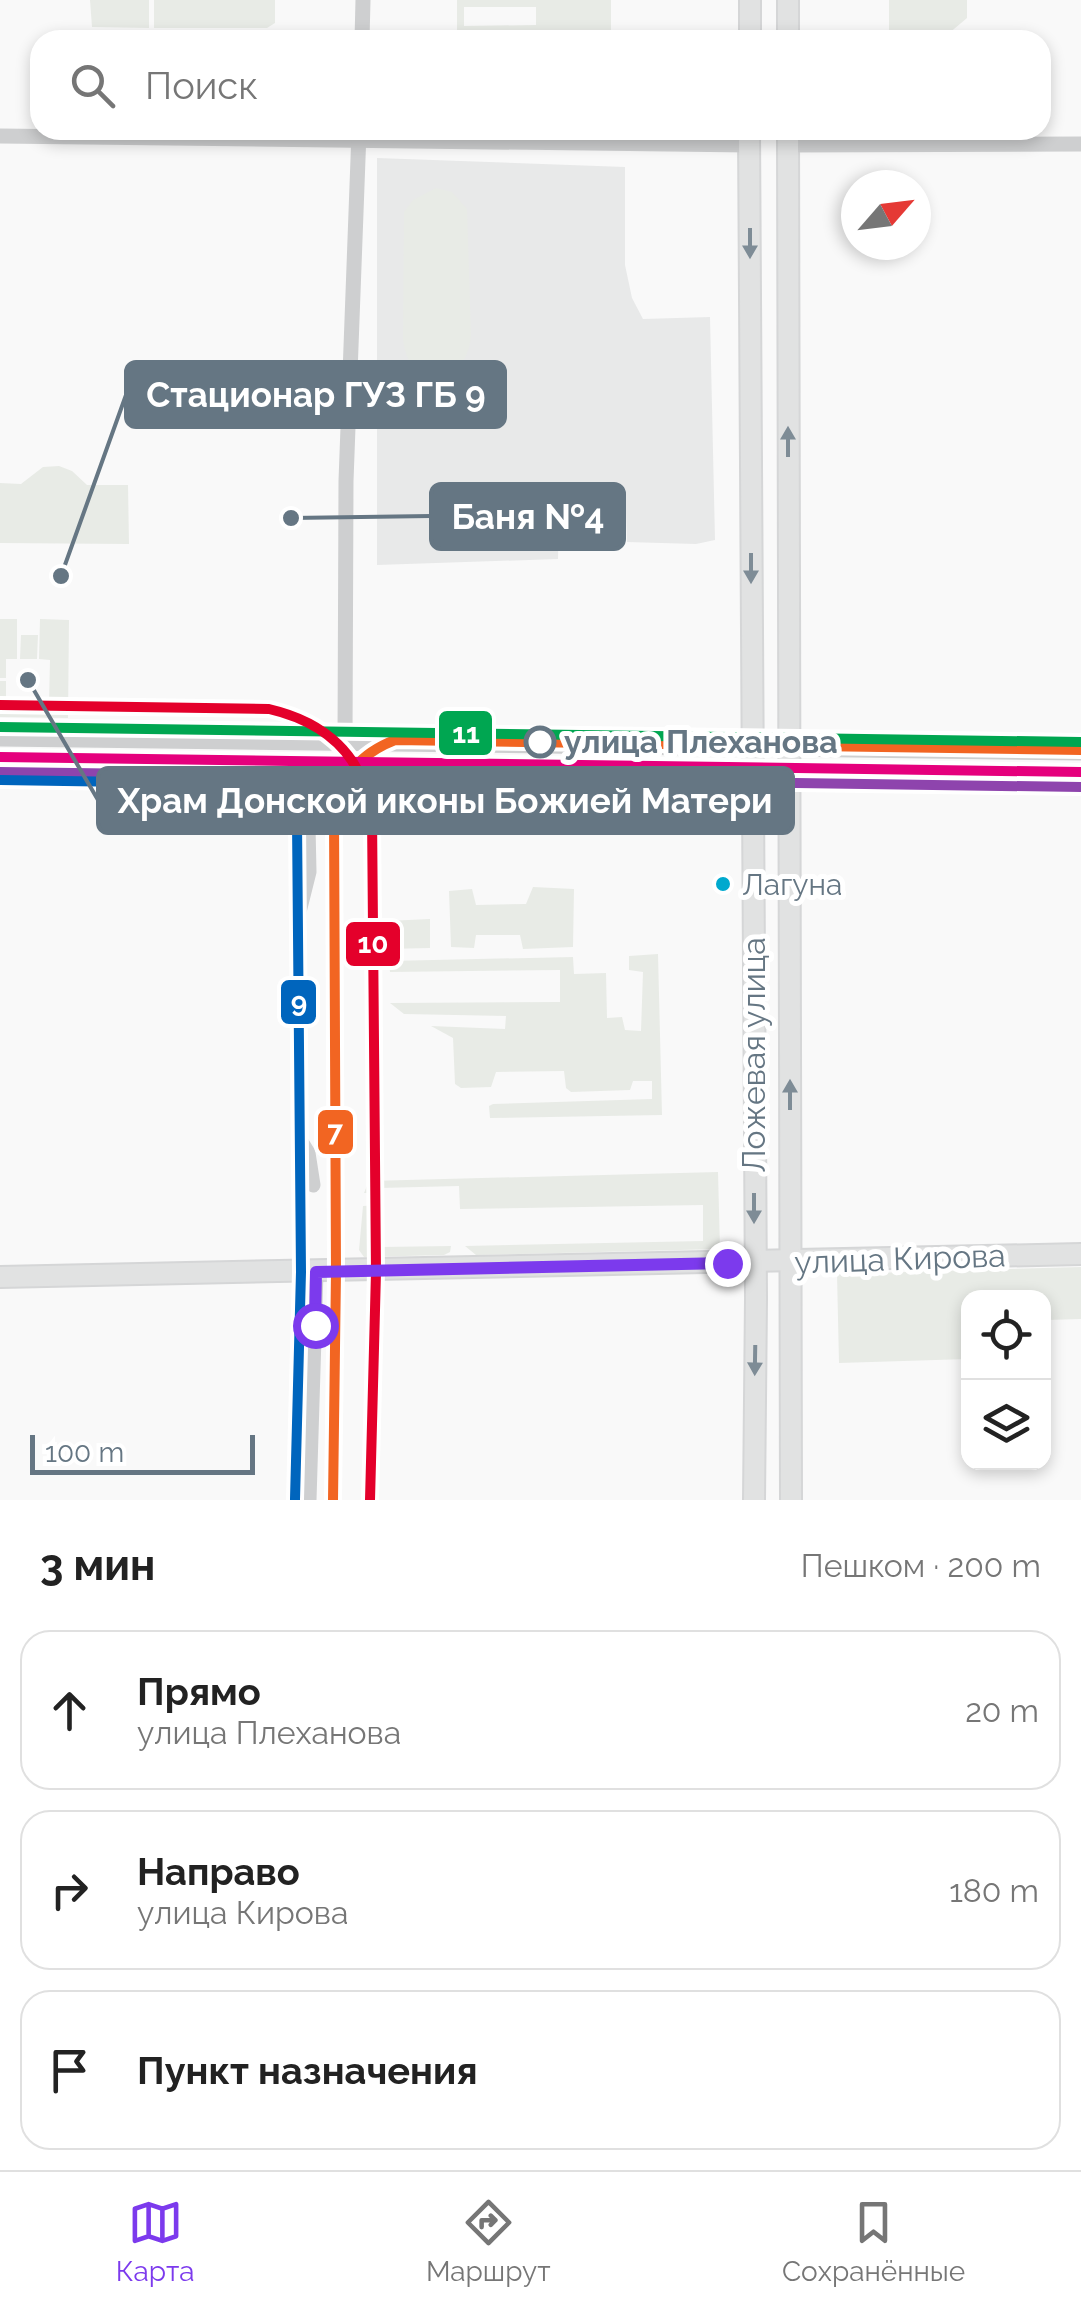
<!DOCTYPE html>
<html lang="ru">
<meta charset="utf-8">
<style>
body{margin:0;font-family:Raleway,sans-serif;background:#f6f6f6;color:#222}
.controls{position:absolute;right:30px;bottom:30px;display:grid;overflow:hidden;border-radius:20px;box-shadow:0 5px 15px #0003}
.controls button{width:90px;height:90px;display:grid;place-items:center;padding:0;border:0;border-bottom:2px solid #e0e0e0;background:#fff;color:#222;font:50px sans-serif}
.compass{position:absolute;left:841px;top:170px;width:90px;height:90px;border-radius:50%;background:#fff;box-shadow:0 5px 15px #0003;rotate:62deg}
.scale{position:absolute;left:30px;bottom:25px;width:225px;box-sizing:border-box;padding-left:10px;border:5px solid #657683;border-top:0;font-size:28px;line-height:35px;white-space:nowrap;color:#657683;-webkit-text-stroke:8px #fff;paint-order:stroke}
.stop{position:absolute;width:30px;height:30px;margin:-22px;border:8px solid #7c3aed;border-radius:50%;background:#fff}
.stop.end{background:#7c3aed;border-color:#fff;box-shadow:0 2px 10px #0008}
.list{margin:0;padding:0;list-style:none}
h2{display:flex;justify-content:space-between;align-items:center;height:130px;margin:0;padding:0 40px;font-size:42px}
h2 small{font-size:32px;font-weight:400;color:#767676}
.list li{display:grid;grid-template-columns:65px 1fr auto;gap:30px;align-items:center;box-sizing:border-box;height:160px;margin:0 20px 20px;padding:0 20px;border:2px solid #e0e0e0;border-radius:30px}
.list b{display:block;font-size:38px;white-space:nowrap}
.list p{margin:0;font-size:32px;white-space:nowrap;color:#767676}
.list em{font-size:32px;font-style:normal;color:#767676}
.icon{flex:none;width:55px;height:55px;fill:none;stroke:currentColor;stroke-width:2;stroke-linecap:round;stroke-linejoin:round}
.map{position:relative;flex:none;width:1081px;height:1500px;overflow:hidden}
.search{position:absolute;background:#fff;box-shadow:0 5px 15px #0003;left:30px;right:30px;top:30px;height:110px;display:flex;align-items:center;gap:25px;box-sizing:border-box;padding:0 35px;border-radius:30px;color:#767676;font-size:38px}
.sheet{height:670px;background:#fff}
nav{display:flex;justify-content:space-around;align-items:center;box-sizing:border-box;height:140px;border-top:2px solid #e0e0e0;background:#fff;font-size:28px;color:#767676}
nav a{display:grid;justify-items:center;gap:5px}
nav .on{color:#7c3aed}
.map>svg:first-child{display:block}
.built{fill:#e8e9e9}
.green{fill:#e8ebe6;fill-rule:evenodd}
.lines{fill:none;stroke-linecap:round;stroke-linejoin:round}
.major-casing{stroke:#d5d6d7;stroke-width:24}
.minor{stroke:#cecfd0;stroke-width:15}
.major{stroke:#e1e2e2;stroke-width:20}
.tram-1-casing{stroke:#fff;stroke-width:18}
.tram-2-casing{stroke:#fff;stroke-width:18}
.tram-3-casing{stroke:#fff;stroke-width:18}
.tram-4-casing{stroke:#fff;stroke-width:18}
.tram-5-casing{stroke:#fff;stroke-width:18}
.tram-6-casing{stroke:#fff;stroke-width:18}
.tram-1{stroke:#f26522;stroke-width:10}
.tram-2{stroke:#e5007d;stroke-width:10}
.tram-3{stroke:#00a651;stroke-width:10}
.tram-4{stroke:#8e44ad;stroke-width:10}
.tram-5{stroke:#e4002b;stroke-width:10}
.tram-6{stroke:#0065bd;stroke-width:10}
.oneway{fill:#7e8c96}
.route{stroke:#7c3aed;stroke-width:12}
.stop-dot{fill:#fff;stroke:#657683;stroke-width:5}
.bus-dot{fill:#00a9ce;stroke:#fff;stroke-width:4}
.labels{text-anchor:middle;stroke-width:10;stroke-linejoin:round;paint-order:stroke}
.bus-label{font-size:30px;fill:#657683;stroke:#fff;text-anchor:start}
.stop-label{font-size:32px;font-weight:bold;fill:#657683;stroke:#fff;text-anchor:start}
.street-label{font-size:32px;fill:#657683;stroke:#fff}
.leader{fill:none;stroke:#657683;stroke-width:4}
.callout-dot{fill:#657683;stroke:#fff;stroke-width:4}
.callout{fill:#657683;stroke:#657683;stroke-width:4}
.callout-label{font-size:35px;text-anchor:middle;font-weight:bold;fill:#fff}
.line-badge{stroke:#fff;stroke-width:4}
.badge-label{font-size:28px;text-anchor:middle;font-weight:bold;fill:#fff}
</style>
<div class="map">
<svg width="1081" height="1500" viewBox="0 0 1081 1500">
<rect width="100%" height="100%" fill="#f9f9f9"/>
<path class="built" d="M377 158 625 167V265L632 298 643 319 710 317 715 540 696 544 627 542 626 513 559 514 558 559 377 565Z"/>
<g class="green">
<path d="M90 0H149V28L92 27Z"/>
<path d="M154 0H275V23L267 28H154Z"/>
<path d="M457 0H611V36H457ZM464 7H536V25L464 26Z"/>
<path d="M889 0H967V18L948 34H889Z"/>
<path d="M436 188 452 192 467 209 471 335C467 389 408 392 403 339L404 212 413 200Z"/>
<path d="M59 466 72 471 87 485H128L129 544 0 543V483L21 484 43 467Z"/>
<path d="M0 619H17V659H6V678H0Z"/>
<path d="M40 619 69 620 68 718 0 717V681H6V704H49L50 660 39 659Z"/>
<path d="M21 635H38L37 659H20Z"/>
<path d="M533 887 574 889 573 947 523 949 520 935H476L474 948 451 947 449 891 472 889 476 905 526 904Z"/>
<path d="M430 919V948L386 949 387 921Z"/>
<path d="M658 954 662 1115 490 1118 489 1106 493 1104 652 1099V1081H633L630 1090 571 1092 566 1088 564 1071 496 1072 491 1087 461 1088 455 1084 453 1038 431 1026 505 1029 506 1016 404 1014 390 1003 560 1002V970L390 972 389 961 573 957 574 974 606 973 607 1018 622 1017 625 1030 641 1031 643 972 629 970V956Z"/>
<path d="M718 1172 720 1249 476 1255 465 1246 703 1241V1205L460 1209 459 1186 380 1188 379 1193H364L369 1181Z"/>
<path d="M379 1205 381 1247 451 1246 450 1252 444 1255 364 1257 359 1250 363 1206Z"/>
<path d="M1081 1267V1319L1047 1320 1048 1357H1044V1298H968V1359L839 1363 837 1274Z"/>
</g>
<g class="lines">
<g class="major-casing">
<g id="major">
<path d="M750 40V0"/>
<path d="M788 40V0"/>
<path d="M749 130 756 1299 754 1500"/>
<path d="M788 130 791 1500"/>
<path d="M0 1277 1081 1254"/>
</g>
</g>
<g class="minor">
<path d="M362 40 363 0"/>
<path d="M0 136 749 145"/>
<path d="M788 145 1081 144"/>
<path d="M0 739 1081 753"/>
<path d="M345 743 346 481 359 132"/>
<path d="M307 780 309 872 299 912 300 1140 308 1153 313 1185"/>
<path d="M309 1500 316 1272"/>
</g>
<use href="#major" class="major"/>
<g class="tram-1-casing">
<path id="tram-1" d="M333 1500 336 1272 334 814C342 776 359 754 395 740L1081 750"/>
</g>
<g class="tram-2-casing">
<path id="tram-2" d="M0 757 1081 772"/>
</g>
<g class="tram-3-casing">
<path id="tram-3" d="M0 727 1081 742"/>
</g>
<g class="tram-4-casing">
<path id="tram-4" d="M0 772 1081 787"/>
</g>
<g class="tram-5-casing">
<path id="tram-5" d="M0 705 269 709C325 722 363 755 372 814L376 1272 370 1500"/>
</g>
<g class="tram-6-casing">
<path id="tram-6" d="M0 780 259 784C282 790 290 798 297 821L301 1272 295 1499"/>
</g>
<use href="#tram-1" class="tram-1"/>
<use href="#tram-2" class="tram-2"/>
<use href="#tram-3" class="tram-3"/>
<use href="#tram-4" class="tram-4"/>
<use href="#tram-5" class="tram-5"/>
<use href="#tram-6" class="tram-6"/>
</g>
<defs><path id="oneway-solid" d="M-6-.8H1V-3.2L6.5 0L1 3.2V.8H-6Z" transform="scale(2.5)"/></defs>
<g class="oneway">
<use href="#oneway-solid" transform="translate(750 243) rotate(90)"/>
<use href="#oneway-solid" transform="translate(788 442) rotate(-90)"/>
<use href="#oneway-solid" transform="translate(751 568) rotate(90)"/>
<use href="#oneway-solid" transform="translate(790 1095) rotate(-90)"/>
<use href="#oneway-solid" transform="translate(754 1208) rotate(90)"/>
<use href="#oneway-solid" transform="translate(755 1360) rotate(91)"/>
</g>
<g class="lines">
<path class="route" d="M315 1325 316 1272 727 1263"/>
</g>
<circle class="stop-dot" cx="540" cy="742" r="14"/>
<circle class="bus-dot" cx="723" cy="884" r="9"/>
<g class="labels">
<g class="bus-label">
<text x="742" y="895">Лагуна</text>
</g>
<g class="stop-label">
<text x="564" y="753">улица Плеханова</text>
</g>
<g class="street-label">
<text transform="translate(754 1055) rotate(-90)" y="11">Ложевая улица</text>
<text transform="translate(900 1259) rotate(-2)" y="11">улица Кирова</text>
</g>
</g>
<path class="leader" d="M61 576L126 395M291 518L431 516M28 680L98 800"/>
<g class="callout-dot">
<circle cx="61" cy="576" r="10"/>
<circle cx="291" cy="518" r="10"/>
<circle cx="28" cy="680" r="10"/>
</g>
<g class="callout">
<rect x="126" y="362" width="379" height="65" rx="10"/>
<rect x="431" y="484" width="193" height="65" rx="10"/>
<rect x="98" y="768" width="695" height="65" rx="10"/>
</g>
<g class="callout-label">
<text x="316" y="407">Стационар ГУЗ ГБ 9</text>
<text x="528" y="529">Баня №4</text>
<text x="445" y="813">Храм Донской иконы Божией Матери</text>
</g>
<g class="line-badge">
<rect x="437" y="709" width="57" height="48" rx="10" fill="#00a651"/>
<rect x="344" y="920" width="58" height="48" rx="10" fill="#e4002b"/>
<rect x="279" y="978" width="39" height="48" rx="10" fill="#0065bd"/>
<rect x="316" y="1108" width="39" height="48" rx="10" fill="#f26522"/>
</g>
<g class="badge-label">
<text x="466" y="743">11</text>
<text x="373" y="953">10</text>
<text x="299" y="1012">9</text>
<text x="335" y="1141">7</text>
</g>
</svg>
<div class="controls">
<button><svg class="icon" aria-label="locate" viewBox="0 0 24 24"><circle cx="12" cy="12" r="6"/><path d="M12 2v4M12 18v4M2 12h4M18 12h4"/></svg></button>
<button><svg class="icon" aria-label="layers" viewBox="0 0 24 24"><path d="M12 4l9 5-9 5-9-5zM3 14l9 5 9-5"/></svg></button>
</div>
<svg class="compass" viewBox="-18 -18 36 36"><path d="M0-13l5 13h-10z" fill="#e53935"/><path d="M0 13l5-13h-10z" fill="#767676"/></svg>
<div class="scale">100 m</div>
<div class="stop" style="left:315px;top:1325px"></div>
<div class="stop end" style="left:727px;top:1263px"></div>
<div class="search"><svg class="icon" aria-label="search" viewBox="0 0 24 24"><circle cx="10" cy="10" r="6"/><path d="M15 15l6 6"/></svg>Поиск</div>
</div>
<section class="sheet">
<h2>3 мин<small>Пешком · 200 m</small></h2>
<ul class="list">
<li><svg class="icon" aria-label="ahead" viewBox="0 0 24 24"><path d="M12 20V5M6 11l6-6 6 6"/></svg><div><b>Прямо</b><p>улица Плеханова</p></div><em>20 m</em></li>
<li><svg class="icon" aria-label="right" viewBox="0 0 24 24"><path d="M7 20v-9h11M14 6l5 5-5 5"/></svg><div><b>Направо</b><p>улица Кирова</p></div><em>180 m</em></li>
<li><svg class="icon" aria-label="arrive" viewBox="0 0 24 24"><path d="M6 21V4h12l-3 4 3 4H6"/></svg><div><b>Пункт назначения</b></div></li>
</ul>
</section>
<nav>
<a class="on"><svg class="icon" aria-label="map" viewBox="0 0 24 24"><path d="M3 6l6-2 6 2 6-2v14l-6 2-6-2-6 2zM9 4v14M15 6v14"/></svg>Карта</a>
<a><svg class="icon" aria-label="directions" viewBox="0 0 24 24"><path d="M12 3l9 9-9 9-9-9zM9 14v-3h6M13 9l2 2-2 2"/></svg>Маршрут</a>
<a><svg class="icon" aria-label="saved" viewBox="0 0 24 24"><path d="M7 4h10v16l-5-4-5 4z"/></svg>Сохранённые</a>
</nav>
